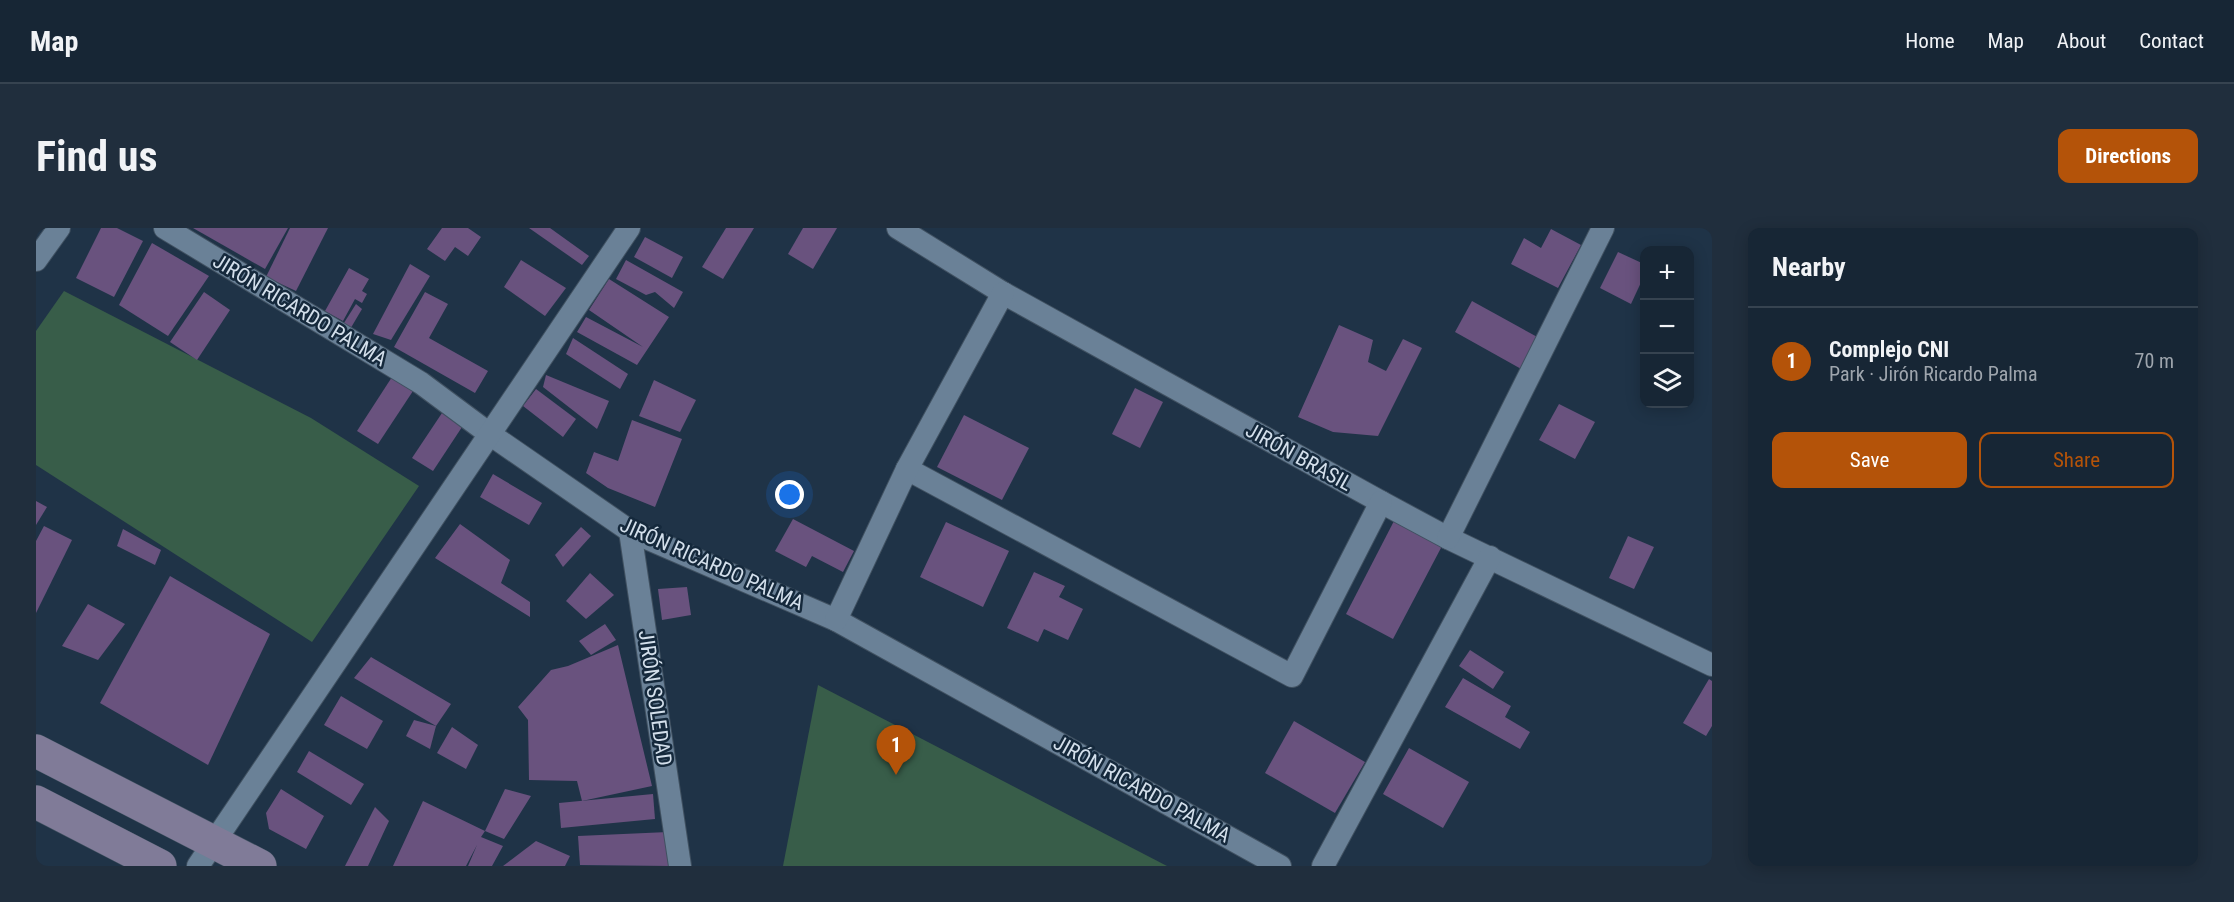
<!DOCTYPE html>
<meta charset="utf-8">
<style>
body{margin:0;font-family:"Roboto Condensed",sans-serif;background:#202e3d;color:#f1f3f6}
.controls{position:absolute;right:18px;top:18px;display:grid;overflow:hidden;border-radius:12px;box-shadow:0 3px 15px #0003}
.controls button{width:54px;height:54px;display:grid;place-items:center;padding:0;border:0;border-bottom:2px solid #364350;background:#172635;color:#f1f3f6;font:30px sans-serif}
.you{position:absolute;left:754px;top:267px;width:21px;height:21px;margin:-15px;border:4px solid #fff;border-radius:50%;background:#1a73e8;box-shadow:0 0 0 9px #1a73e833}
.badge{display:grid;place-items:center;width:39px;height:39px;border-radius:50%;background:#b45309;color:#fff;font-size:20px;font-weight:700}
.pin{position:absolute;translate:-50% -50px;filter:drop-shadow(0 2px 3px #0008)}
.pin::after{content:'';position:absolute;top:32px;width:21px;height:18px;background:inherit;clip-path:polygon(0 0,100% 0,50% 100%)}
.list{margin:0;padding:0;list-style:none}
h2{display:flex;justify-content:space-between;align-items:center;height:78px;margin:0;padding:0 24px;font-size:26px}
h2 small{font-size:20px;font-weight:400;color:#9ea5ad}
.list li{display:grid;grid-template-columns:39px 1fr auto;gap:18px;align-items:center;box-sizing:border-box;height:108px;padding:0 24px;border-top:2px solid #364350}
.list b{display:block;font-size:22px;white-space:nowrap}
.list p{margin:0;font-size:20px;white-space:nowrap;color:#9ea5ad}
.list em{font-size:20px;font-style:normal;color:#9ea5ad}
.actions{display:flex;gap:12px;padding:18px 24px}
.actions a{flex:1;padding:14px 0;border:2px solid #b45309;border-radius:12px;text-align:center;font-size:21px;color:#b45309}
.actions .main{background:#b45309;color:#fff}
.icon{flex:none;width:33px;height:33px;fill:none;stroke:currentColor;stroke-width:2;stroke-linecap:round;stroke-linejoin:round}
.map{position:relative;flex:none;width:1676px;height:638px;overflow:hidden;border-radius:12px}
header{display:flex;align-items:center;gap:36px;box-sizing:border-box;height:84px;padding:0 30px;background:#172635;border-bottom:2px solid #364350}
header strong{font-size:28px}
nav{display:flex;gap:33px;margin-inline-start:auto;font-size:21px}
.intro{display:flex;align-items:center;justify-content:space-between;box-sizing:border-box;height:144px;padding:0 36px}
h1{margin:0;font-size:42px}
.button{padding:15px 27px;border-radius:12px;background:#b45309;color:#fff;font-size:21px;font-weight:700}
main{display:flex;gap:36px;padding:0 36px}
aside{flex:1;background:#172635;border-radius:12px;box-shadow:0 3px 15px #0003}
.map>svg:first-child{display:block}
.green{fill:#385d49}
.building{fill:#69527e}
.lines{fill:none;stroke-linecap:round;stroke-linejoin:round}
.street-casing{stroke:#405161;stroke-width:24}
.secondary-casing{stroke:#405161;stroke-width:34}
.street{stroke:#6a8197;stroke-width:22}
.secondary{stroke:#807b98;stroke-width:33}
.labels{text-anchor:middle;stroke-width:5;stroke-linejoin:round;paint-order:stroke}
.street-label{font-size:21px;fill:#d3dfeb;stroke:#15293c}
</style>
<header>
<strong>Map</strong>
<nav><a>Home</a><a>Map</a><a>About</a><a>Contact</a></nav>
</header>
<div class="intro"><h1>Find us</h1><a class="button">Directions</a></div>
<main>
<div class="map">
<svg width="1676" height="638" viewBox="0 0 1676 638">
<rect width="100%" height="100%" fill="#1f3347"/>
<g class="green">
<path d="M28 63 275 190 383 258 276 414 0 237V103Z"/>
<path d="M782 457 1131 638H747Z"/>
</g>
<g class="building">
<path d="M65 0H81L107 13 78 69 40 50Z"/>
<path d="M157 0H252L229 41Z"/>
<path d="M254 0H292L260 63 230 49Z"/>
<path d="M406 0H432L445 9 432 28 419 19 409 33 391 21Z"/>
<path d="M493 0H514L553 28 546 37Z"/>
<path d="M690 0H718L687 51 666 39Z"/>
<path d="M767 0H801L777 41 752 26Z"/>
<path d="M1515 1 1545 17 1522 60 1475 36 1488 10 1505 20Z"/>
<path d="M609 9 647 29 636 50 598 29Z"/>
<path d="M116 15 173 48 132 108 83 77Z"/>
<path d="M1582 24 1608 36V48L1595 76 1564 60Z"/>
<path d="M485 32 530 60 509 88 468 59Z"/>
<path d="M590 32 647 64 638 80 619 64 610 67 580 51Z"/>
<path d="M374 36 394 48 355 112 337 106Z"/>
<path d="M313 40 333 51 326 63 331 66 326 75 319 71 307 93 289 83Z"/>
<path d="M573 51 633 89 601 137 541 104 550 89 607 119 553 82Z"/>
<path d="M168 64 194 82 161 132 134 114Z"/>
<path d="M389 64 412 76 393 110 452 143 439 165 358 119Z"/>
<path d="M1436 73 1505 111 1487 142 1419 104Z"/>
<path d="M320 76 326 81 313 103 306 98Z"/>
<path d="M1303 97 1337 112 1332 134 1350 143 1367 111 1386 120 1342 208 1297 204 1262 189Z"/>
<path d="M537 110 592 146 584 161 530 126Z"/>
<path d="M510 147 573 173 561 201 507 159Z"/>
<path d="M356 149 377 163 342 216 321 203Z"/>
<path d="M618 152 660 172 644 204 603 188Z"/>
<path d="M1099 160 1127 174 1104 220 1076 206Z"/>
<path d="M500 161 540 191 527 209 487 178Z"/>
<path d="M1523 176 1559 194 1539 231 1503 212Z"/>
<path d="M408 182 428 196 397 243 376 230Z"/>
<path d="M928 187 993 220 966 272 901 239Z"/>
<path d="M596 192 646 211 619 279 572 260 550 245 558 224 582 233Z"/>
<path d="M457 246 506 275 493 297 444 269Z"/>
<path d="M0 273 11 279 0 297Z"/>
<path d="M757 291 818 323 807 344 776 328 770 339 739 323Z"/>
<path d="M1358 293 1406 318 1357 411 1310 386Z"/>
<path d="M910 294 973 323 947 379 884 349Z"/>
<path d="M424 296 474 332 465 355 494 374V389L399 330Z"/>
<path d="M8 298 36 312 0 385V313Z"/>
<path d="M545 299 555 308 527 339 519 327Z"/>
<path d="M87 301 125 322 119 337 81 318Z"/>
<path d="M1592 308 1618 319 1598 361 1573 350Z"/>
<path d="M998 344 1029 358 1023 369 1047 381 1032 412 1008 401 1002 414 971 400Z"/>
<path d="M554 345 578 367 550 391 530 373Z"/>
<path d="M134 348 234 406 172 537 64 475Z"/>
<path d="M651 359 655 387 626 392 622 361Z"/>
<path d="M52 376 89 396 62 432 26 418Z"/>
<path d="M569 396 580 412 555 427 543 413Z"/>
<path d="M582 417 616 558 546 573 541 553 493 552 492 492 482 479 515 442 532 438Z"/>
<path d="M1434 422 1468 444 1457 461 1423 438Z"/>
<path d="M335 429 415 476 400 498 318 450Z"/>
<path d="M1427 450 1475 478 1469 489 1494 504 1484 521 1409 479Z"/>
<path d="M1673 451 1676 453V498L1670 508 1647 495Z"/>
<path d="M305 468 347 493 331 521 288 497Z"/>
<path d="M378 492 400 498 394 521 370 508Z"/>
<path d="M1258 493 1329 534 1299 585 1229 545Z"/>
<path d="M416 499 442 517 430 541 401 525Z"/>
<path d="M1373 520 1433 554 1407 600 1347 566Z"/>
<path d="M273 523 328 556 315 577 261 544Z"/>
<path d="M245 561 288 588 270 621 233 601 230 585Z"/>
<path d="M469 561 495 568 468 611 449 603 445 609 467 618 456 638H432L441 617 430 638H357L387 573 449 603Z"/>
<path d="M617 566 619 591 525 600 523 575Z"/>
<path d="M339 579 353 593 332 638H309Z"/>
<path d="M632 604 634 638 544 637 542 608Z"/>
<path d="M500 613 534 628 529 638H467Z"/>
</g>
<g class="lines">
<g class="street-casing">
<g id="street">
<path d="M129 0 385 155 455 207 594 303 800 392 1244 638"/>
<path d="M862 0 967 65 1345 274 1412 310 1676 437"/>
<path d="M0 32 23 0"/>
<path d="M871 241 1256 448 1345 274"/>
<path d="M594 303 644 638"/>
<path d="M1412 310 1567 0"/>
<path d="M800 392 871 241 967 65"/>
<path d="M162 638 593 0"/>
<path d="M1287 638 1454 329"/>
</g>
</g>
<g class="secondary-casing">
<g id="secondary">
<path d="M0 523 224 638"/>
<path d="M0 574 124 638"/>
</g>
</g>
<use href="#street" class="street"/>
<use href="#secondary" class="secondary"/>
</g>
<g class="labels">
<g class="street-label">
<text transform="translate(264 82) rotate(31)" y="7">JIRÓN RICARDO PALMA</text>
<text transform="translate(1263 229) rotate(29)" y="7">JIRÓN BRASIL</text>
<text transform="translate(676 336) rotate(24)" y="7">JIRÓN RICARDO PALMA</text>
<text transform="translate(619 470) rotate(82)" y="7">JIRÓN SOLEDAD</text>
<text transform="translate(1106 561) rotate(29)" y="7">JIRÓN RICARDO PALMA</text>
</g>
</g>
</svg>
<div class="controls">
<button>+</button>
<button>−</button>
<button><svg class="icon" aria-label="layers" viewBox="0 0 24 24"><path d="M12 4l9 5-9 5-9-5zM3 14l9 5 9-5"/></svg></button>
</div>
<div class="you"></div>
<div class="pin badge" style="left:860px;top:547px">1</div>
</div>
<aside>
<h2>Nearby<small></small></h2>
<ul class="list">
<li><span class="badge">1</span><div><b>Complejo CNI</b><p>Park · Jirón Ricardo Palma</p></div><em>70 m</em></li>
</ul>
<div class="actions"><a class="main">Save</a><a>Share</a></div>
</aside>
</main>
